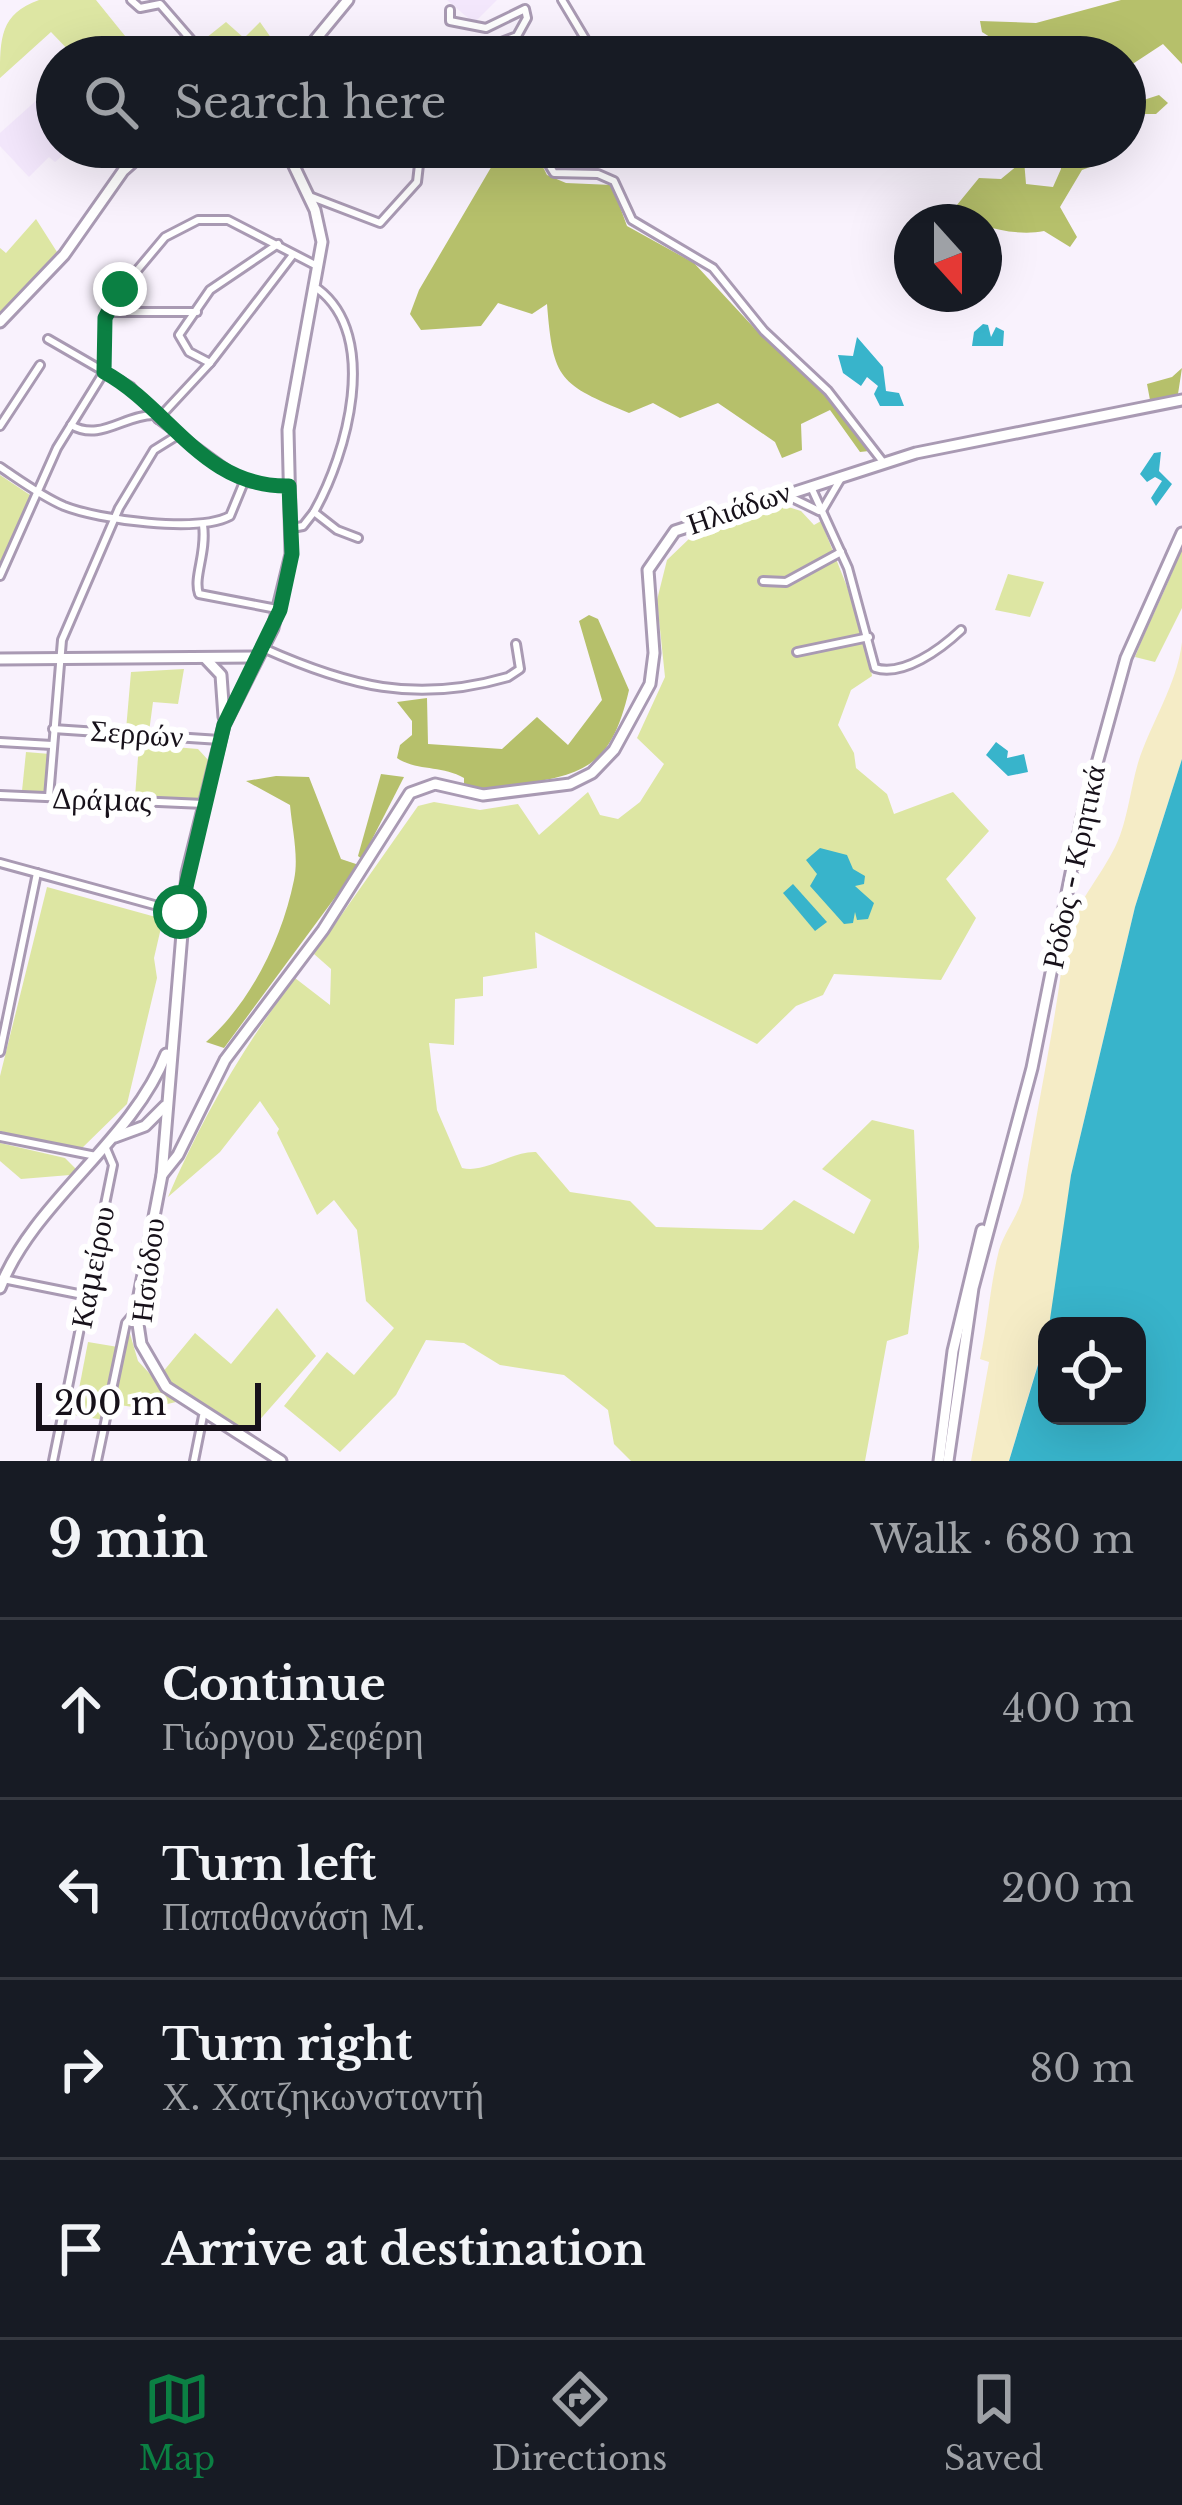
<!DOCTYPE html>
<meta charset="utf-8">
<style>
body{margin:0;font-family:"Libre Baskerville",serif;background:#20242c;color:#f1f3f6}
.controls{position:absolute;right:36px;bottom:36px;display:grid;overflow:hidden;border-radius:24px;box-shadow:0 12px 48px #0002}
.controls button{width:108px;height:108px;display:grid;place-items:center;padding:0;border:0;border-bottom:3px solid #363941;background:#171b24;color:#f1f3f6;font:60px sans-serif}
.compass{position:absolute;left:894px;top:204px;width:108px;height:108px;border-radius:50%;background:#171b24;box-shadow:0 12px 48px #0002;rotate:159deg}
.scale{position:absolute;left:36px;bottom:30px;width:225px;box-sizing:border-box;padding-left:12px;border:6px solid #17111a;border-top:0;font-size:33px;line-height:42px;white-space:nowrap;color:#17111a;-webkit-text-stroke:9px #fff;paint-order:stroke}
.stop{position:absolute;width:36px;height:36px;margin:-27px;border:9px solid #0b8043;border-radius:50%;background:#fff}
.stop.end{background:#0b8043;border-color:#fff;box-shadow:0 3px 12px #0008}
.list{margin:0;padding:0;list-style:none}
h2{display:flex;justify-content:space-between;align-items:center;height:156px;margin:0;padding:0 48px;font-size:51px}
h2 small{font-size:39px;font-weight:400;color:#9ea1a6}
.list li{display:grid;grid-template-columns:78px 1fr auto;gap:36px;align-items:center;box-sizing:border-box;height:180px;padding:0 48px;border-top:3px solid #363941}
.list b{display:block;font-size:45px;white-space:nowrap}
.list p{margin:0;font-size:39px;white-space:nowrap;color:#9ea1a6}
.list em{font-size:39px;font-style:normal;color:#9ea1a6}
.icon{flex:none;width:66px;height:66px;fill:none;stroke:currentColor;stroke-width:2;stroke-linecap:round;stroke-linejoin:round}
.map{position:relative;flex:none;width:1182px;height:1461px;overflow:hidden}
.search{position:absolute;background:#171b24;box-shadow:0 12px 48px #0002;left:36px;right:36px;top:36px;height:132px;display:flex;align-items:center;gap:30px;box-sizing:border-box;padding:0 42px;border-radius:66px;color:#9ea1a6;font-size:45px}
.sheet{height:876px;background:#171b24}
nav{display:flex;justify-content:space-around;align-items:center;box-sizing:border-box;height:168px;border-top:3px solid #363941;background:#171b24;font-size:33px;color:#9ea1a6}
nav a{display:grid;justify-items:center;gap:6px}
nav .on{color:#0b8043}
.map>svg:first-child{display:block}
.built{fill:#f3e7fc}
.green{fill:#dde6a3}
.forest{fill:#b6c06b}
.sand{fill:#f5ecc6}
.water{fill:#38b4cb}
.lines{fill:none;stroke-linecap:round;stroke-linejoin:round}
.street-casing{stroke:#a99ab3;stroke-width:12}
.secondary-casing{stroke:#a99ab3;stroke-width:15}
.street{stroke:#fff;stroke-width:6}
.secondary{stroke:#fff;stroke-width:9}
.route{stroke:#0b8043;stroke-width:15}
.labels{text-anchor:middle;stroke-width:12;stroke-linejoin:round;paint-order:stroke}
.street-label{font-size:30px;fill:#17111a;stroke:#fff}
</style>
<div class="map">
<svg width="1182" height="1461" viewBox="0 0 1182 1461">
<rect width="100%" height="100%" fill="#f9f2fd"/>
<g class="built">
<path d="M447 0H497L474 23Z"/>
<path d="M57 82V147H72L55 162 49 157 29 177 0 146V133Z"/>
</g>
<g class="green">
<path d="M39 0H96L142 57H75L51 32 0 78C0 38 0 14 39 0Z"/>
<path d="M226 22 244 38 260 22 281 52 277 57H212L201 42Z"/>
<path d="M36 219 57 252 0 314V248L6 253Z"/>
<path d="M0 475 33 497 0 572Z"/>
<path d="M785 506 801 511 814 525 821 521 865 632 872 676 851 690 838 725 854 753 856 768 887 794 894 814 953 792 989 831 946 879 976 918 941 980 834 974 823 995 796 1006 757 1044 535 932 537 968 483 977V996L455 999 454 1045 429 1043 437 1110 462 1168C485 1174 511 1151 536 1152L570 1192 630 1201 656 1227 762 1230 794 1200 854 1234 871 1200 822 1169 872 1120 914 1130 919 1247 908 1334 887 1341 865 1461H631L614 1444 608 1410 564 1375 500 1365 464 1343 426 1340 396 1395 340 1452 284 1406 327 1352 354 1375 394 1328 366 1301 357 1230 334 1200 317 1215 277 1133 279 1129 260 1101 220 1152 168 1197C203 1116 242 1049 295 978L330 1005 331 969 314 954 418 806 434 802 480 810 518 804 539 835 588 792 600 815 618 819 640 802 664 764 637 738 665 677 657 600 667 560 691 537Z"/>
<path d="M1182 545V608L1155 662 1135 657C1150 618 1170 584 1182 545Z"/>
<path d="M1008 574 1044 582 1030 617 995 610Z"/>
<path d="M184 669 178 704 153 702 149 732 126 730 131 672Z"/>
<path d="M139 744 198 749 209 761 200 801 135 797Z"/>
<path d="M26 752 50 754 46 793 22 791Z"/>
<path d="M47 887 163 919 154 958 157 978 127 1104 79 1151 0 1131V1076Z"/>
<path d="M0 1143 65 1158 76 1169 70 1175 21 1179 0 1161Z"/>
<path d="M277 1308 316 1356 249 1432 180 1392 162 1373 195 1333 231 1364Z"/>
<path d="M128 1327 138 1361 176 1402 146 1409 113 1404Z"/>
<path d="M88 1342 118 1347 104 1420 74 1415Z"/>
</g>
<g class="forest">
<path d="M1121 0H1182V64L1163 44 1125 69V57H1072L1051 46 1020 56 982 32 980 21 1036 23Z"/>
<path d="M1159 95 1168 103 1156 114H1125V106Z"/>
<path d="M503 147H533L547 175 566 183 612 185 627 226 694 263 757 331 826 389 878 450 860 452 830 410 801 424 802 450 782 458 775 442 718 403 680 418 653 403 629 413C560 384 553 381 547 304L532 314 498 303 481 326 421 330 410 314 419 290Z"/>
<path d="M1060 147H1082L1098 164 1082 170 1060 207 1077 237 1070 247 1044 231C1015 237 975 226 952 211L979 178 1001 179 1024 160 1026 184 1053 187 1061 169Z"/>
<path d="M1182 368 1178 394 1150 400 1147 384 1172 377Z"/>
<path d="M589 615 598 619 629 690C612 762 589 775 519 784 497 787 485 793 464 787V778C441 765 416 771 397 758L400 745 412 735V721L397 702 427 698 428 744 502 749 537 717 568 745 602 700 579 621Z"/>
<path d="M381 774 404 777 362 859 358 856Z"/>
<path d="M276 776 309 777 341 859 359 865 224 1048 206 1042C251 1002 282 939 294 880 299 857 292 828 290 805L246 781Z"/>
</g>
<path class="sand" d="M1182 642V759L1135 907 1071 1175 1053 1313 1009 1461H971L989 1362 980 1359C988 1323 990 1285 999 1250 1005 1230 1021 1212 1024 1191 1036 1111 1055 1028 1064 949 1069 912 1097 882 1113 851 1127 826 1130 790 1138 763 1151 722 1177 685 1182 642Z"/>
<g class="water">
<path d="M983 324 988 325 991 337 996 327 1004 331 1003 346H972L974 332Z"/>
<path d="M857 337 883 367 886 391 899 393 904 406H880L874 394 878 386 867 377 861 386 843 373 838 355 853 356Z"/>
<path d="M1161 452 1159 471 1172 484 1156 506 1151 498 1162 481 1155 477 1147 482 1140 474 1154 453Z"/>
<path d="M996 742 1008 751 1007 758 1024 754 1028 772 1008 776 986 755Z"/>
<path d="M1182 759V1461H1009L1047 1335V1416H1137V1326H1049L1071 1175 1135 907Z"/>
<path d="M820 848 847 855 853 869 865 876 864 884 855 886 874 903 868 919 857 920 855 912 853 923 844 924 810 886 817 874 806 860Z"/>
<path d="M793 884 827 922 815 931 783 893Z"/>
</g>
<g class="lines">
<g class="street-casing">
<g id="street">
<path d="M131 0 140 8 160 4 206 57"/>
<path d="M562 0 596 57"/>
<path d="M450 10V21L486 28 525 9 527 18 517 36 462 57"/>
<path d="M526 43 540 57"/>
<path d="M538 147 554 173 598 174 614 181 632 220 713 268 764 331 828 391 883 462"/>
<path d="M312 197 380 223 417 182 421 147"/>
<path d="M107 312H197"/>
<path d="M48 339 131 387 158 419 244 482 289 486"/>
<path d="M210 363 189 352 179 335 210 290 278 244"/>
<path d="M158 419 210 363 292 256"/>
<path d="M71 425C100 442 124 415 153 415"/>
<path d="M0 426 40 365"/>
<path d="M0 467C21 481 41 496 64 506 99 520 198 533 230 516L244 482"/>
<path d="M811 487 848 568 875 668C903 677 941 649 961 630"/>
<path d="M788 496 819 511"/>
<path d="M823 509 840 480"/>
<path d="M314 512C347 454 380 336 318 289"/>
<path d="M203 525C207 553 193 577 199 594L277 609"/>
<path d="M292 528 303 526 314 512 337 530 358 538"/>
<path d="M0 576 57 448 104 372 105 318 113 299 165 237 198 220H228L317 266"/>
<path d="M763 581 786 582 841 552"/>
<path d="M263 648C348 686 415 704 508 677L520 669 516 644"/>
<path d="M797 652 869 637"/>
<path d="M53 729 220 740"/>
<path d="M0 742 52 745"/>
<path d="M0 795 204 804"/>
<path d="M49 797 62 640 119 508 154 450 178 435"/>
<path d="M0 863 180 912"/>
<path d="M0 1052 37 873"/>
<path d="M0 1137 96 1156"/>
<path d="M3 1279 88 1296"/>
<path d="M53 1461 113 1165 105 1146"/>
<path d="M97 1461 126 1323 136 1311"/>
<path d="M194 1461 203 1416"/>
</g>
</g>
<g class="secondary-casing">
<g id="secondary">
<path d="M301 57 348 0"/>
<path d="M0 322 64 255 123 171 150 147"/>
<path d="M205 658 221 675 224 717"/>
<path d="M0 659 258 657"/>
<path d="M115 1137 145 1126 165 1106"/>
<path d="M162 1175 178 1155 225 1060 323 930 410 793 435 784 483 795 570 784 592 773 614 750 650 684 654 653 648 570 675 531 916 453 1182 400"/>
<path d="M0 1288C33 1202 132 1141 166 1054"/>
<path d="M281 1461 166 1387 141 1344 136 1311 162 1175 187 873 224 725 273 628 291 554 288 430 322 242 315 210 285 147"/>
<path d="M939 1461 953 1351 982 1230"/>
<path d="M948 1461 973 1288 1032 1068 1082 818 1126 658 1182 533"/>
</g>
</g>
<use href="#street" class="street"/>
<use href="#secondary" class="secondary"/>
</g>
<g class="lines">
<path class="route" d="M120 289 105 318 104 372C169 407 203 488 289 486L292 554 280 610 224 725 180 912"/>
</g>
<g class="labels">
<g class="street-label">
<text transform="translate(739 508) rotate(-19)" y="10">Ηλιάδων</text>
<text transform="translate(137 734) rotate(4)" y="10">Σερρών</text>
<text transform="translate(102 800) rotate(2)" y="10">Δράμας</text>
<text transform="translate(1074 867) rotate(-78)" y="10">Ρόδος - Κρητικά</text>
<text transform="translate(93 1267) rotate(-79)" y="10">Καμείρου</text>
<text transform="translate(148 1270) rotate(-83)" y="10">Ησιόδου</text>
</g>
</g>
</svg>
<div class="controls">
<button><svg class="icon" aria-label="locate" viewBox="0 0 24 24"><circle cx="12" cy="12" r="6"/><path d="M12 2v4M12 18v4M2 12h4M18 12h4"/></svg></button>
</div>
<svg class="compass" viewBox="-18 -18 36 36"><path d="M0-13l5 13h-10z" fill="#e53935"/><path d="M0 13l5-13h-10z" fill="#9ea1a6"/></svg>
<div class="scale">200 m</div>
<div class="stop" style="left:180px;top:912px"></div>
<div class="stop end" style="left:120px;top:289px"></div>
<div class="search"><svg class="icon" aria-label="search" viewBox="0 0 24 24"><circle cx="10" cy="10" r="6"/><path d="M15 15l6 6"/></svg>Search here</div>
</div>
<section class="sheet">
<h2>9 min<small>Walk · 680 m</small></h2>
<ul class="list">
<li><svg class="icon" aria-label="ahead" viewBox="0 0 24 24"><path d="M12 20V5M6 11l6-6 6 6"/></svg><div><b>Continue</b><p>Γιώργου Σεφέρη</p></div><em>400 m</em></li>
<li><svg class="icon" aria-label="left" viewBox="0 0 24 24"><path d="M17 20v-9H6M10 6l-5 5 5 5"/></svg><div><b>Turn left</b><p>Παπαθανάση Μ.</p></div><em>200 m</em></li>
<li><svg class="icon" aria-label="right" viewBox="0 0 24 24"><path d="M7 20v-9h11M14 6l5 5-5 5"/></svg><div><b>Turn right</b><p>Χ. Χατζηκωνσταντή</p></div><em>80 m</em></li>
<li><svg class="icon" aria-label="arrive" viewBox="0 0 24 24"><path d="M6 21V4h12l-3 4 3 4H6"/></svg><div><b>Arrive at destination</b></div></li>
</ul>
</section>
<nav>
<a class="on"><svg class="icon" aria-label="map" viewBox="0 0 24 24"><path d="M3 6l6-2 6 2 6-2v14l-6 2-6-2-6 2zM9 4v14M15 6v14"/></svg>Map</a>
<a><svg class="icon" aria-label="directions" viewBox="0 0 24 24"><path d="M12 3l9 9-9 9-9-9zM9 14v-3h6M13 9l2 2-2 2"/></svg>Directions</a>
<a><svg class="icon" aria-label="saved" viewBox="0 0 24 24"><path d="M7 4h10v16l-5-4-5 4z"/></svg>Saved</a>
</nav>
